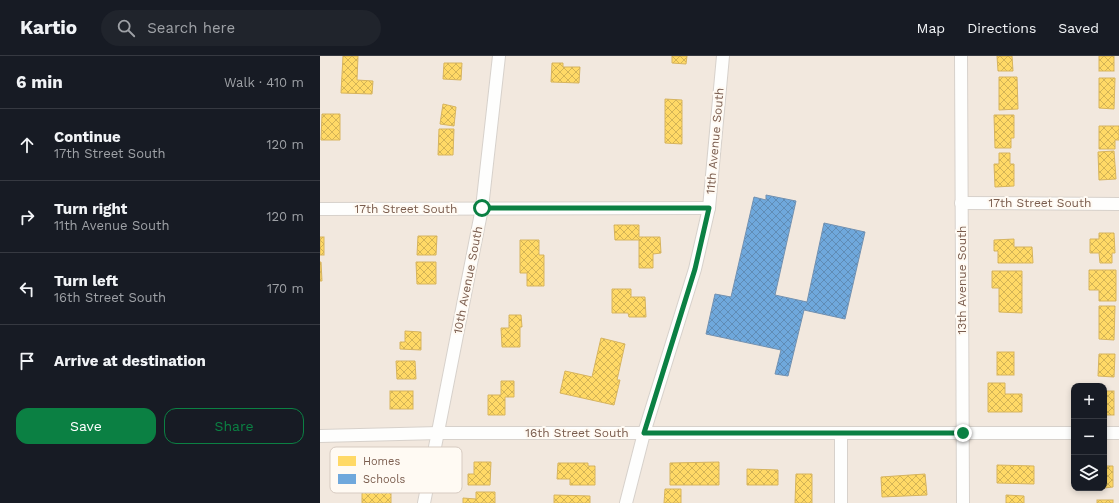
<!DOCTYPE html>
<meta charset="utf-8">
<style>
body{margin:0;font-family:"Work Sans",sans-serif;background:#20242c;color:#f1f3f6}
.controls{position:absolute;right:12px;bottom:12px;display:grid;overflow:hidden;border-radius:8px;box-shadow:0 2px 6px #0003}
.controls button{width:36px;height:36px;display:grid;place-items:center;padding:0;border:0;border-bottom:1px solid #363941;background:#171b24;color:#f1f3f6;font:20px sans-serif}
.stop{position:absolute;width:12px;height:12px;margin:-9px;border:3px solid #0b8043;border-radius:50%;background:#fff}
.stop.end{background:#0b8043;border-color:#fff;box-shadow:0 1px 4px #0008}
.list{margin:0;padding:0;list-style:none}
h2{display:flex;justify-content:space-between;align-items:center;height:52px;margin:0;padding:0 16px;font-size:17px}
h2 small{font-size:13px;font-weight:400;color:#9ea1a6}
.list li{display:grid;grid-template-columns:26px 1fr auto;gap:12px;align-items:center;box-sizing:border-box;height:72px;padding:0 16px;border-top:1px solid #363941}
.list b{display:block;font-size:15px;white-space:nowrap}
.list p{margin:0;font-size:13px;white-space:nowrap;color:#9ea1a6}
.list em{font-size:13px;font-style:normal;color:#9ea1a6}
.actions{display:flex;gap:8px;padding:12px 16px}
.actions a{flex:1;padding:9px 0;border:1px solid #0b8043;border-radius:12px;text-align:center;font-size:14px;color:#0b8043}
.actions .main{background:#0b8043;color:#fff}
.icon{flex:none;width:22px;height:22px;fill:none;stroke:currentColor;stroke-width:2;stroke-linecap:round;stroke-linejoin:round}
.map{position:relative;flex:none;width:799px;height:447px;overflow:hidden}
header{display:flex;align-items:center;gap:24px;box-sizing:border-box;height:56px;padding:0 20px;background:#171b24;border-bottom:1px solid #363941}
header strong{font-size:19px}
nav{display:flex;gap:22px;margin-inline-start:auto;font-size:14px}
.search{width:280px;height:36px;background:#20242c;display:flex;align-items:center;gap:10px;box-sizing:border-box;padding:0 14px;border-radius:22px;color:#9ea1a6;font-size:15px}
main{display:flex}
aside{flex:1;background:#171b24}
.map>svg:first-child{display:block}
.residential{fill:#f2e8de;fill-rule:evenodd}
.homes{fill:url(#homes-cross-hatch);stroke:#d7b45e}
.schools{fill:url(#schools-cross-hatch);stroke:#7291b1}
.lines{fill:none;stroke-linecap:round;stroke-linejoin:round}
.minor-casing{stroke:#d7d1cb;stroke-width:14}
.minor{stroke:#fefefd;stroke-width:12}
.route{stroke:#0b8043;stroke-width:5}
.labels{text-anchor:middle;stroke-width:4;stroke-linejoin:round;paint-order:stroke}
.street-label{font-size:12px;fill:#7a5c4d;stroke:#fffaf3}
.key{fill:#fffaf3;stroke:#d7cbc1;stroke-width:1}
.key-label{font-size:11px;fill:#7a5c4d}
</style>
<header>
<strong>Kartio</strong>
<div class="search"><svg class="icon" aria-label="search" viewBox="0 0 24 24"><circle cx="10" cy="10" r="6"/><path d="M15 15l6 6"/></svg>Search here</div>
<nav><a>Map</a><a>Directions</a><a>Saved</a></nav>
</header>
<main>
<aside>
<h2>6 min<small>Walk · 410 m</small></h2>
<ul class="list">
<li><svg class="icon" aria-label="ahead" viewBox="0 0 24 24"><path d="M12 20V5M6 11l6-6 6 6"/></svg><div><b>Continue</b><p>17th Street South</p></div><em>120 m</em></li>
<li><svg class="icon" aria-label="right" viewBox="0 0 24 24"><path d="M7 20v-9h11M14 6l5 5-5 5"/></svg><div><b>Turn right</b><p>11th Avenue South</p></div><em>120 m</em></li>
<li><svg class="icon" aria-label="left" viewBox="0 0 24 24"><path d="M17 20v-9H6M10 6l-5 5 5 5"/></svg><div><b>Turn left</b><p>16th Street South</p></div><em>170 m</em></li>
<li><svg class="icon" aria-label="arrive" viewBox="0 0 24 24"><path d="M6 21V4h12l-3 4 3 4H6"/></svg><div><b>Arrive at destination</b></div></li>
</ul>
<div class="actions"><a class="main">Save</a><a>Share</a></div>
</aside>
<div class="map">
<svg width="799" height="447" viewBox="0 0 799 447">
<defs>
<pattern id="homes-cross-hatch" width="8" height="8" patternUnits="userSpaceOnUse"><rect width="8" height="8" fill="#ffd966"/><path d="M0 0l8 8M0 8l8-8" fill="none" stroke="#d3b356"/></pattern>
<pattern id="schools-cross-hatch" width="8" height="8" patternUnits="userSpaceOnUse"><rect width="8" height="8" fill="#6fa8dc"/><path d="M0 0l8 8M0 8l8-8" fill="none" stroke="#608cb5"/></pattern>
</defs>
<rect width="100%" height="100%" fill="#f9f5f0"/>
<path class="residential" d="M0 0H799V447H0ZM754 330H784V432H754Z"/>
<g class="homes">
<path d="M23 0H38L37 24 53 25 52 38 21 37Z"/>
<path d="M352 0H367L366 8 352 7Z"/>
<path d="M677 0H692L693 15H678Z"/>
<rect x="779" y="0" width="15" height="15"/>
<path d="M124 7H142L141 24 123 23Z"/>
<path d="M232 7H243V11H260L259 27 231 26Z"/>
<path d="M679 21H697L698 53 679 54Z"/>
<path d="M779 22H795L794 53 779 52Z"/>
<path d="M345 43 362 44V88L345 87Z"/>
<path d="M123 48 136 51 134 70 120 68Z"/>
<path d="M2 58H20V84H1Z"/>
<path d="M674 59H694V82H691V92H675Z"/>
<path d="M779 70H799V84H795V93H779Z"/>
<path d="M119 73H134L133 99H118Z"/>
<path d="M794 95 796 123 779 124 778 96Z"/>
<path d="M679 97H690V108H694V130L675 131 674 108H679Z"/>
<path d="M294 169H319V181H340L341 197 333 198V212H319V184H295Z"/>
<path d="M779 177H794L795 197H792V207H780L779 197H770V183H779Z"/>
<path d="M98 180H117L116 199H97Z"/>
<rect x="0" y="181" width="4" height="18"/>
<path d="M694 183V191H712L713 207H678V195H674V184Z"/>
<path d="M200 184H219V199H224V230H207V217H200Z"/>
<path d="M0 206H1L2 225H0Z"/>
<path d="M96 206H116V228H97Z"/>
<path d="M769 214H796V245H779V234H769Z"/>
<path d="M672 215H702V257L679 256V232H672Z"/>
<path d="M292 233H311V241H325L326 261H309L308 257H292Z"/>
<path d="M779 250H795L794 284 779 283Z"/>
<path d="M189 259H201L202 271H200V291H182L181 272H189Z"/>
<path d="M85 275 101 276V294L80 293V286H85Z"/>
<path d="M281 282 305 288 297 324H300L294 349 240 337 245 315 272 321Z"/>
<rect x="677" y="296" width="17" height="23"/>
<path d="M779 298H795L794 321 778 320Z"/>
<path d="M76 305H95L96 323H77Z"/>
<path d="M181 325H194V341H185V359H168V339H181Z"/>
<path d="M668 327H685V338H702V356H668Z"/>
<rect x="70" y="335" width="23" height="18"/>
<rect x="784" y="335" width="10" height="24"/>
<path d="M154 406H171L170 429H148V418H154Z"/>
<path d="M399 406V429H350V407Z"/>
<path d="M238 407H268V410H275V429H250V423H237Z"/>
<path d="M54 409H70L69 431H71V447H42V432H54Z"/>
<path d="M677 409 714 410V428L677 427Z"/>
<path d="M784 410H793V431L784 432Z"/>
<path d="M427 413 458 414V429H427Z"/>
<path d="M476 418H492V447H475Z"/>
<path d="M605 418 607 439 562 441 561 421Z"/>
<path d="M345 433H361V447H344Z"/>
<path d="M156 436H175V447H143V442L156 443Z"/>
<path d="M234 439 270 440V447H234Z"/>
<path d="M686 439 704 440V447H686Z"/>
<rect x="777" y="444" width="16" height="3"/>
</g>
<path class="schools" d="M446 139 476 145 455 239 487 246 504 167 545 176 525 263 484 254 468 320 455 318 461 294 386 278 395 238 411 241 434 141 446 144Z"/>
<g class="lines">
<g class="minor-casing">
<g id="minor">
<path d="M641 0 643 447"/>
<path d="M641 147 799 148"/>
<path d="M0 153 389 152"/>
<path d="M521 377V447"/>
<path d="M784 377H799"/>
<path d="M0 380 119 377H754"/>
<path d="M104 447 162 152 179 0"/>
<path d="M306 447 324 377 375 213 389 152 403 0"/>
</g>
</g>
<use href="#minor" class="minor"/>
</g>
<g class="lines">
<path class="route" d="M162 152H389L375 213 324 377H643"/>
</g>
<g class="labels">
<g class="street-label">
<text transform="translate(395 85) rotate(-85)" y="4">11th Avenue South</text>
<text x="720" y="151">17th Street South</text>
<text x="86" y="157">17th Street South</text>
<text transform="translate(148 224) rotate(-79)" y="4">10th Avenue South</text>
<text transform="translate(642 224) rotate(-90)" y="4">13th Avenue South</text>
<text x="257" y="381">16th Street South</text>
</g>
</g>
<rect x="10" y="391" width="132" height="46" rx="6" class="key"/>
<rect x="18" y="400" width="18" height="10" fill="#ffd966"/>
<rect x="18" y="418" width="18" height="10" fill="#6fa8dc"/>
<g class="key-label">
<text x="43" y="409">Homes</text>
<text x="43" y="427">Schools</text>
</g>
</svg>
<div class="controls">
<button>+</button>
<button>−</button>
<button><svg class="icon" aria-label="layers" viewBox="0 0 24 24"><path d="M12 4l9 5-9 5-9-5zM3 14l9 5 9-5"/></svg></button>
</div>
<div class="stop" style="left:162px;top:152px"></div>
<div class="stop end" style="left:643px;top:377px"></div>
</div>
</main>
